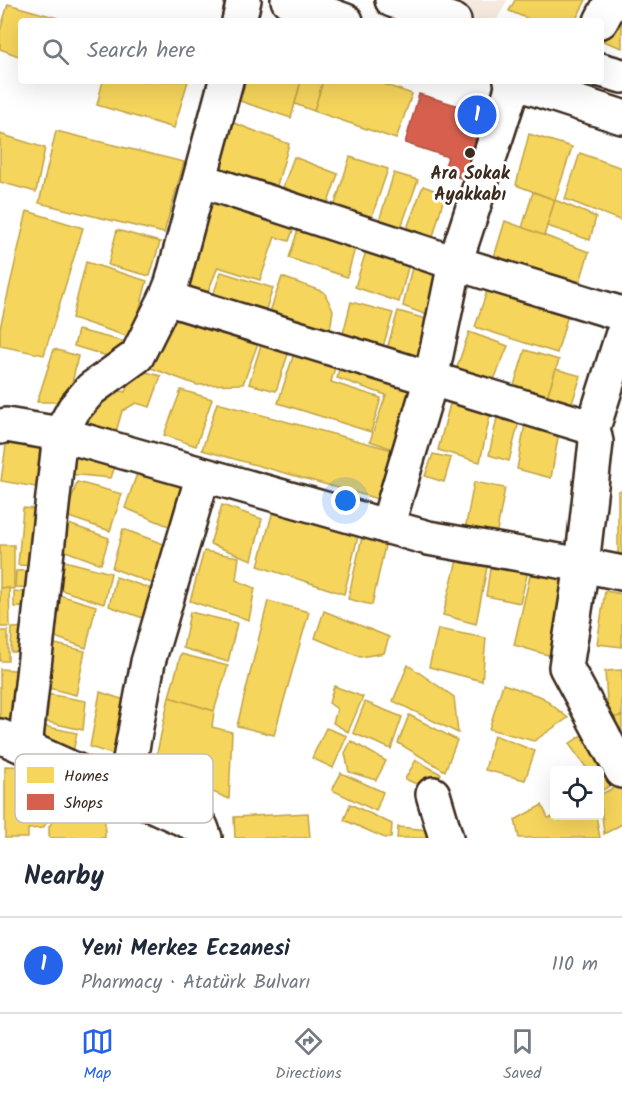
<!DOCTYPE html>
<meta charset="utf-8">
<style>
body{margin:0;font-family:Kalam,sans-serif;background:#f6f6f7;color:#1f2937}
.controls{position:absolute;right:18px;bottom:18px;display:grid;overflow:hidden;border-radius:6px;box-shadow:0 6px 24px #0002}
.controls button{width:54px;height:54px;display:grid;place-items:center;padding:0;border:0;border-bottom:2px solid #e0e1e3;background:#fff;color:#1f2937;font:30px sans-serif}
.you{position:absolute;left:346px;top:501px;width:21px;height:21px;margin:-15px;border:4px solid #fff;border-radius:50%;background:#1a73e8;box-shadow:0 0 0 9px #1a73e833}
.badge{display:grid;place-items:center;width:39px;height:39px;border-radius:50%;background:#2563eb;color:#fff;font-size:20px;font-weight:700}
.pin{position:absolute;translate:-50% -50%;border:3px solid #fff;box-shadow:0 2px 6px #0006}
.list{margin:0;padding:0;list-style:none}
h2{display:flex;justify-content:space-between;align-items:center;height:78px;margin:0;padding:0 24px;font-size:26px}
h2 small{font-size:20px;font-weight:400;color:#747a83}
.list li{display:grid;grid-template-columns:39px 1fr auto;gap:18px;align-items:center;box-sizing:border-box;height:96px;padding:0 24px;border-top:2px solid #e0e1e3}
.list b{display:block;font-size:22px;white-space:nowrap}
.list p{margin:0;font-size:20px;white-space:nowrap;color:#747a83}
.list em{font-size:20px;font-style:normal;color:#747a83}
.icon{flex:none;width:33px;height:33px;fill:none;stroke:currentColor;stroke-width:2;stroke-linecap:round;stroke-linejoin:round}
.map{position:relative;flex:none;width:622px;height:838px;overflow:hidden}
.search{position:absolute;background:#fff;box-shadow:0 6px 24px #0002;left:18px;right:18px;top:18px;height:66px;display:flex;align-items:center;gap:15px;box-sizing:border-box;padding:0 21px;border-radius:6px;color:#747a83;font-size:22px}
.sheet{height:174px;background:#fff}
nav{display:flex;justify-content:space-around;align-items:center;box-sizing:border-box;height:84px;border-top:2px solid #e0e1e3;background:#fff;font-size:16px;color:#747a83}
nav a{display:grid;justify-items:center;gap:3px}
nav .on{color:#2563eb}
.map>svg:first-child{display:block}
.built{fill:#f7eadf}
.homes{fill:#f6d55c;stroke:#bea249;stroke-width:1.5}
.shops{fill:#d6604d;stroke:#a8503f;stroke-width:1.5}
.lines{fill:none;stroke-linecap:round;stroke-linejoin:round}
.minor-casing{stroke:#3b2a1e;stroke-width:38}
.major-casing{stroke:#3b2a1e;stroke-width:38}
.minor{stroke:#fff;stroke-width:33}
.major{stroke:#fff;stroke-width:33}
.poi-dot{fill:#3b2a1e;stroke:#fff;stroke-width:2}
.labels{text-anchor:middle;stroke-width:6;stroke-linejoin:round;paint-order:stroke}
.poi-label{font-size:18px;font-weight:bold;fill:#3b2a1e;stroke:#fff}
.key{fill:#fff;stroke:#c4bfbc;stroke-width:1.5}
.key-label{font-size:16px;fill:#3b2a1e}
</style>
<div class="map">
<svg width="622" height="838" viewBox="0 0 622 838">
<rect width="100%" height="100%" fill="#fff"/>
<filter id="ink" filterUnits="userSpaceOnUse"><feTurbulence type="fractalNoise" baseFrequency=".0167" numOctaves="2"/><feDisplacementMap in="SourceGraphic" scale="12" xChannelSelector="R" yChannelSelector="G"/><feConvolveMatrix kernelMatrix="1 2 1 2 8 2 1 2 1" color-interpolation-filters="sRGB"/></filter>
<g filter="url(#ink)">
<path class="built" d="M392 0H508L496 21H454Z"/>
<g class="homes">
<path d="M515 0H586L575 21H533L509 11Z"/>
<path d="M8 4 65 20V21H21V57L0 49V31Z"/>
<path d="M622 7V48L603 41Z"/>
<path d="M103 81H188L174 128 97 105Z"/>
<path d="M246 81H301L291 118 240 101Z"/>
<path d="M301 81H323L314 111 295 104Z"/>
<path d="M323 81H375L412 94 396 139 314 111Z"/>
<path d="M234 123 289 144 276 189 219 168Z"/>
<path d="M56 131 184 162 164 233 39 203Z"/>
<path d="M0 134 45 148 36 192 0 182Z"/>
<path d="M529 134 572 147 555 200 516 185Z"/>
<path d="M580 153 622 168V221L565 199Z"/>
<path d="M294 157 338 174 327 206 283 187Z"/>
<path d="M350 157 388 169 371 219 334 207Z"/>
<path d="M394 173 418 180 400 230 379 221Z"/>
<path d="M423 186 445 194 433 237 407 228Z"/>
<path d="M209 191 297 219 289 241 275 237 260 280 218 267 205 299 175 291Z"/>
<path d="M533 192 555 200 544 236 522 228Z"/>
<path d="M555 200 596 217 590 240 547 226Z"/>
<path d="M27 211 83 228 44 355 0 346V328Z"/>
<path d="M505 221 589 252 576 295 491 267Z"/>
<path d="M300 223 357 241 347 277 289 258Z"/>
<path d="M117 230 160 242 150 276 108 265Z"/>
<path d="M370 238 412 252 399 302 355 287Z"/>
<path d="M415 254 451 266 435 318 403 306Z"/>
<path d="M86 262 147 281 132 338 72 318Z"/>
<path d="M221 272 273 288 262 321 211 301Z"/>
<path d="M282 277 324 292 333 310 328 344 266 323Z"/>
<path d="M489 285 569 311 557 353 475 327Z"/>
<path d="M171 302 261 335 243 384 197 385 151 368Z"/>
<path d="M351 302 393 313 379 360 340 346Z"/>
<path d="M398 311 433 321 418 370 384 359Z"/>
<path d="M78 330 130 343 124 361 74 346Z"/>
<path d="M469 332 508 346 489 392 453 379Z"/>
<path d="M264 335 291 345 276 391 249 384Z"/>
<path d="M296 347 337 360 331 382 381 398 371 432 278 403Z"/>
<path d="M54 349 78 356 68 402H37Z"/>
<path d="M525 350 559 360 544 406 511 395Z"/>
<path d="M341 361 423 387 404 453 370 441 386 395 337 378Z"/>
<path d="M135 369 161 376 150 407 136 403 122 411 114 439 83 429 91 402 115 390 125 392Z"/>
<path d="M556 369 581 376 568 415 544 406Z"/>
<path d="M181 390 212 399 196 446 164 435Z"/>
<path d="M451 400 491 411 480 462 438 450Z"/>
<path d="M217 403 404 453 389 502 202 450Z"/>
<path d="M498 413 520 417 509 461 489 455Z"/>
<path d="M526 418 560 426 551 478 517 469Z"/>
<path d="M7 438 56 445 47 489 1 481Z"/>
<path d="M79 442 119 454 111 478 69 474Z"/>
<path d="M433 454 451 458 444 482 425 476Z"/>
<path d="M140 465 200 482 183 532 125 508Z"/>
<path d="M77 482 122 494 110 531 66 516Z"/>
<path d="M474 482 505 488 496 536 465 530Z"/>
<path d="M618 491H622V557L618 556Z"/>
<path d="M222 505 262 519 252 560 210 544Z"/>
<path d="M274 507 358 536 344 594 258 566Z"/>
<path d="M23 508 47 510 40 566 18 565Z"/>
<path d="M54 519 109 538 101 564 49 545Z"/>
<path d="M123 529 177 549 164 588 112 568Z"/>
<path d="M363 533 386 541 372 605 348 599Z"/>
<path d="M0 545H14V589L0 588Z"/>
<path d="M204 551 239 557 236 580 255 588 249 620 190 601Z"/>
<path d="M492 555 530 563 520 603 486 596Z"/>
<path d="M458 556 488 562 476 624 443 615Z"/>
<path d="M61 560 111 573 104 604 58 589Z"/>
<path d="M532 567 577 582 558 658 514 645Z"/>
<path d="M40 570V588L15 587 16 571Z"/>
<path d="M116 577 167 594 157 623 109 606Z"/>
<path d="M0 588H9L10 627H0Z"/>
<path d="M14 591 40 594 39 608 14 607Z"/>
<path d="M605 591 622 594V647L597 644Z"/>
<path d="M56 594 96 606 86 648 49 635Z"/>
<path d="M268 601 309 612 274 735 237 726Z"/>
<path d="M324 611 389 637 384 653 360 657 315 638Z"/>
<path d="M190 612 237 623 228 662 183 648Z"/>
<path d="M30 627 27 652H11L12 628Z"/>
<path d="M438 629 486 638 482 681 429 667Z"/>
<rect x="0" y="631" width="8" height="30"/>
<path d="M47 642 85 651 76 695 37 685Z"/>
<path d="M181 654 228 666 214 711 169 697Z"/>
<path d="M408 665 454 697 458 733 393 701Z"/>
<path d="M0 669 27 671 21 730 0 723Z"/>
<path d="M622 670V716L608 718 605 671Z"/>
<path d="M503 684 542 697 568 718 534 741 489 729Z"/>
<path d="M334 686 363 697 348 732 333 723 337 709 329 703Z"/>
<path d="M36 692 86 701 83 730 34 719Z"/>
<path d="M100 692 137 704 127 759 90 747Z"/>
<path d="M169 697 214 711 212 727 232 732 229 799 154 767Z"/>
<path d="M365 702 402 717 391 749 353 733Z"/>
<path d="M409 715 457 740 445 771 398 743Z"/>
<path d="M622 716V745L608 718Z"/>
<path d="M34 724 77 733 73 752 31 741Z"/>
<path d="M326 728 347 736 333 768 312 758Z"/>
<path d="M593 728 622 778 603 790 600 786V770H588L569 744Z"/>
<path d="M494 735 535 751 525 780 485 770Z"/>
<path d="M351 741 386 761 376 780 349 772 345 753Z"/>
<path d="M416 760 441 774 430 790 405 779Z"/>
<path d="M5 766 63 768 65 807 55 809 43 828 28 829V838H5Z"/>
<path d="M341 773 383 792 376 811 332 790Z"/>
<path d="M622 783V824L604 834 600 795Z"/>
<path d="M350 804 392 824 391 838H385L344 820Z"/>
<path d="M542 805 548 818 559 816H596L600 838H519L515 820Z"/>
<path d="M87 807 88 817H105V838H49V827L54 818 69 808Z"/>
<path d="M308 813 310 838H235L234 817Z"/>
<path d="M398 827 439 831 441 838H397Z"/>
</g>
<path class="shops" d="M419 94 493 116 473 183 443 171 448 157 405 143Z"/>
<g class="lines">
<g class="minor-casing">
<g id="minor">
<path d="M239 21 244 0"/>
<path d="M601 21 612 0"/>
<path d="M200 180 455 263 622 314"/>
<path d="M166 298 593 428"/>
<path d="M0 427 6 425 60 434 74 409 91 389 137 356 166 298 172 283 226 81"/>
<path d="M387 527 431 379 455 263 514 82"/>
<path d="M622 573 582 565 566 667 622 771"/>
<path d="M0 736 201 827 205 838"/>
<path d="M25 747 60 434 428 538 582 565 596 442 593 428 622 336"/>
<path d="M124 792 148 662 203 475"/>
<path d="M433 794 446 838"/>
</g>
</g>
<g class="major-casing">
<g id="major">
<path d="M288 0 346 21"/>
<path d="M392 0 454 21"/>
<path d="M601 70 622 76"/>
<path d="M511 81 622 117"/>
</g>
</g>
<use href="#minor" class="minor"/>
<use href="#major" class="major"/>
</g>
</g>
<circle class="poi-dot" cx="470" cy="153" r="6"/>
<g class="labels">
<g class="poi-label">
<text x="470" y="179">Ara Sokak<tspan x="470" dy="21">Ayakkabı</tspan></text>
</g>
</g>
<rect x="15" y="754" width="198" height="69" rx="9" class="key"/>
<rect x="27" y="767" width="27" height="16" fill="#f6d55c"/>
<rect x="27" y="794" width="27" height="16" fill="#d6604d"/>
<g class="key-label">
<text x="64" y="781">Homes</text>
<text x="64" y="808">Shops</text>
</g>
</svg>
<div class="controls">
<button><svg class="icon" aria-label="locate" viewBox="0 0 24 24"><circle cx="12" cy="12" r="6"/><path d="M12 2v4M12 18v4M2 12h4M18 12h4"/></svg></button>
</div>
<div class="you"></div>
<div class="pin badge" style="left:477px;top:115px">1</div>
<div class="search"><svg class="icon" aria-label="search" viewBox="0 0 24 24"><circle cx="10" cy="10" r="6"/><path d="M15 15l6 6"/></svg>Search here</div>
</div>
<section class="sheet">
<h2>Nearby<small></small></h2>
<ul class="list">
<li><span class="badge">1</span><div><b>Yeni Merkez Eczanesi</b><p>Pharmacy · Atatürk Bulvarı</p></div><em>110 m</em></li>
</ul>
</section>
<nav>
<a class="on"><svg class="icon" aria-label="map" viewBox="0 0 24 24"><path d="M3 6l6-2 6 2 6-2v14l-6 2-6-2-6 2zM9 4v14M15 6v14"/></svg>Map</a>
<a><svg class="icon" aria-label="directions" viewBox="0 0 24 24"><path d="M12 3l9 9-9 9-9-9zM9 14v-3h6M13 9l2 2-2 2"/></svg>Directions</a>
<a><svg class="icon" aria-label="saved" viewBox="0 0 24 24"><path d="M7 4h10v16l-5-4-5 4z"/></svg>Saved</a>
</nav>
